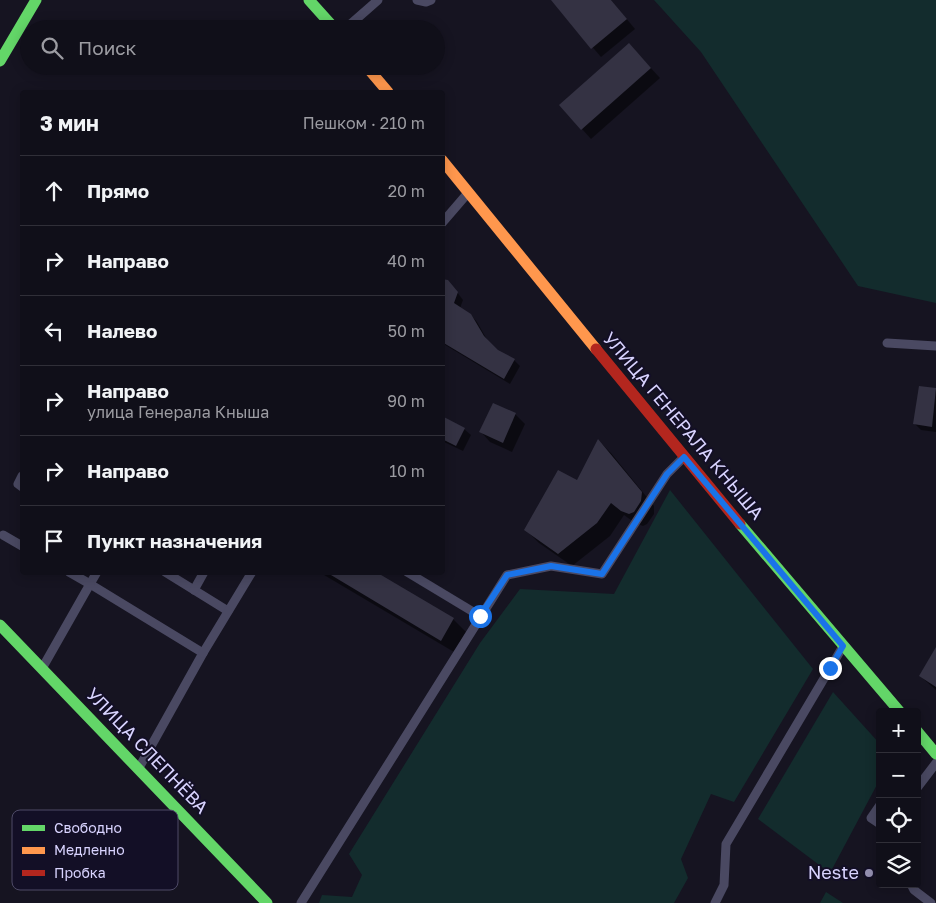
<!DOCTYPE html>
<html lang="ru">
<meta charset="utf-8">
<style>
body{margin:0;font-family:"Golos Text",sans-serif;background:#191822;color:#f1f3f6}
.controls{position:absolute;right:15px;bottom:15px;display:grid;overflow:hidden;border-radius:5px;box-shadow:0 2px 12px #0003}
.controls button{width:45px;height:45px;display:grid;place-items:center;padding:0;border:0;border-bottom:1px solid #302f38;background:#100f19;color:#f1f3f6;font:25px sans-serif}
.stop{position:absolute;width:15px;height:15px;margin:-11px;border:4px solid #1a73e8;border-radius:50%;background:#fff}
.stop.end{background:#1a73e8;border-color:#fff;box-shadow:0 1px 5px #0008}
.list{margin:0;padding:0;list-style:none}
h2{display:flex;justify-content:space-between;align-items:center;height:65px;margin:0;padding:0 20px;font-size:21px}
h2 small{font-size:16px;font-weight:400;color:#9c9ca2}
.list li{display:grid;grid-template-columns:32px 1fr auto;gap:15px;align-items:center;box-sizing:border-box;height:70px;padding:0 20px;border-top:1px solid #302f38}
.list b{display:block;font-size:19px;white-space:nowrap}
.list p{margin:0;font-size:16px;white-space:nowrap;color:#9c9ca2}
.list em{font-size:16px;font-style:normal;color:#9c9ca2}
.icon{flex:none;width:28px;height:28px;fill:none;stroke:currentColor;stroke-width:2;stroke-linecap:round;stroke-linejoin:round}
.map{position:relative;flex:none;width:936px;height:903px;overflow:hidden}
.search{position:absolute;background:#100f19;box-shadow:0 2px 12px #0003;left:20px;top:20px;width:425px;height:55px;display:flex;align-items:center;gap:12px;box-sizing:border-box;padding:0 18px;border-radius:28px;color:#9c9ca2;font-size:19px}
.panel{position:absolute;background:#100f19;box-shadow:0 2px 12px #0003;left:20px;top:90px;width:425px;height:485px;border-radius:5px}
.map>svg:first-child{display:block}
.green{fill:#132c2d}
.shadow{fill:#0007}
.building{fill:#343243}
.lines{fill:none;stroke-linecap:round;stroke-linejoin:round}
.lane{stroke:#4a4962;stroke-width:9}
.fast{stroke:#63d668;stroke-width:11}
.slow{stroke:#ff974d;stroke-width:11}
.jam{stroke:#b3261e;stroke-width:11}
.route{stroke:#1a73e8;stroke-width:6}
.poi-dot{fill:#9591b1;stroke:#130f26;stroke-width:2}
.labels{text-anchor:middle;stroke-width:4;stroke-linejoin:round;paint-order:stroke}
.street-label{font-size:18px;fill:#d9d4ff;stroke:#130f26}
.poi-label{font-size:18px;fill:#d9d4ff;stroke:#130f26;text-anchor:end}
.key{fill:#130f26;stroke:#4e4a67;stroke-width:1}
.key-label{font-size:14px;fill:#d9d4ff}
</style>
<div class="map">
<svg width="936" height="903" viewBox="0 0 936 903">
<rect width="100%" height="100%" fill="#161421"/>
<g class="green">
<path d="M654 0H936V303L858 286 701 52Z"/>
<path d="M670 490 813 669 734 802 711 794 681 859 688 878 674 903H319L322 895 352 897 362 875 349 854 480 643 520 589 614 594Z"/>
<path d="M833 692 880 744V779L830 873 758 819Z"/>
<path d="M826 892 843 903H820Z"/>
</g>
<g class="shadow">
<path d="M552 0H611L635 29 601 57Z"/>
<path d="M638 54 660 78 591 139 582 129Z"/>
<path d="M442 281 454 288 463 300 460 308 471 315 477 322 489 343 498 351 514 360 520 366 510 384 442 343Z"/>
<path d="M920 388 936 390V432L921 430 915 424Z"/>
<path d="M515 414 525 424 512 452 490 442 481 432Z"/>
<path d="M442 418 464 429 471 435 463 451 442 441Z"/>
<path d="M599 441 611 453 654 506V514L647 524 643 526 635 523 624 515 610 536 572 566 539 543 526 530 577 482Z"/>
<path d="M319 572H374L453 619 466 632 454 652Z"/>
<path d="M936 650V690L920 676Z"/>
</g>
<g class="building">
<path d="M551 0H611L627 19 591 49Z"/>
<path d="M629 43 651 68 581 130 559 105Z"/>
<path d="M442 279 448 280 458 292 454 303 471 314 484 336 498 350 515 359 504 379 442 342Z"/>
<path d="M919 386 936 388 932 427 913 424Z"/>
<path d="M493 403 516 413 503 443 479 432Z"/>
<path d="M442 416 465 428 456 446 442 439Z"/>
<path d="M598 439 642 492 641 501 634 512 629 514 621 511 611 503 597 523 558 554 524 530 558 470 577 480Z"/>
<path d="M326 572H376L454 618 441 641Z"/>
<path d="M936 647V687L919 676Z"/>
</g>
<g class="lines">
<g class="lane">
<path d="M417 0 426 2 431 0"/>
<path d="M345 29 378 0"/>
<path d="M442 223 467 194"/>
<path d="M887 343 936 346"/>
<path d="M22 476 18 484 22 487"/>
<path d="M3 535 22 546"/>
<path d="M97 572 90 584 203 653 140 766"/>
<path d="M165 572 228 611"/>
<path d="M407 572 480 616"/>
<path d="M194 590 204 572"/>
<path d="M203 653 252 572"/>
<path d="M44 665 90 584 69 572"/>
<path d="M917 788 936 763"/>
<path d="M880 805 871 818 880 824"/>
<path d="M911 884 914 890 931 903"/>
<path d="M301 903 507 575 551 566 602 574 667 474 682 459"/>
<path d="M715 903 724 885 726 844 842 648"/>
</g>
<g class="fast">
<path d="M309 0 335 29"/>
<path d="M0 61 36 0"/>
<path d="M740 524 900 712"/>
<path d="M0 625 267 903"/>
<path d="M917 731 936 754"/>
</g>
<g class="slow">
<path d="M366 66 388 92"/>
<path d="M442 160 596 349"/>
</g>
<path class="jam" d="M596 349 740 524"/>
</g>
<g class="lines">
<path class="route" d="M480 616 507 575 551 566 602 574 667 474 684 457 843 646 830 668"/>
</g>
<circle class="poi-dot" cx="869" cy="873" r="5"/>
<g class="labels">
<g class="street-label">
<text transform="translate(683 426) rotate(50)" y="6">УЛИЦА ГЕНЕРАЛА КНЫША</text>
<text transform="translate(147 751) rotate(46)" y="6">УЛИЦА СЛЕПНЁВА</text>
</g>
<g class="poi-label">
<text x="859" y="879">Neste</text>
</g>
</g>
<rect x="12" y="810" width="166" height="80" rx="8" class="key"/>
<rect x="22" y="825" width="23" height="6" fill="#63d668"/>
<rect x="22" y="847" width="23" height="7" fill="#ff974d"/>
<rect x="22" y="870" width="23" height="6" fill="#b3261e"/>
<g class="key-label">
<text x="54" y="833">Свободно</text>
<text x="54" y="855">Медленно</text>
<text x="54" y="878">Пробка</text>
</g>
</svg>
<div class="controls">
<button>+</button>
<button>−</button>
<button><svg class="icon" aria-label="locate" viewBox="0 0 24 24"><circle cx="12" cy="12" r="6"/><path d="M12 2v4M12 18v4M2 12h4M18 12h4"/></svg></button>
<button><svg class="icon" aria-label="layers" viewBox="0 0 24 24"><path d="M12 4l9 5-9 5-9-5zM3 14l9 5 9-5"/></svg></button>
</div>
<div class="stop" style="left:480px;top:616px"></div>
<div class="stop end" style="left:830px;top:668px"></div>
<div class="search"><svg class="icon" aria-label="search" viewBox="0 0 24 24"><circle cx="10" cy="10" r="6"/><path d="M15 15l6 6"/></svg>Поиск</div>
<section class="panel">
<h2>3 мин<small>Пешком · 210 m</small></h2>
<ul class="list">
<li><svg class="icon" aria-label="ahead" viewBox="0 0 24 24"><path d="M12 20V5M6 11l6-6 6 6"/></svg><div><b>Прямо</b></div><em>20 m</em></li>
<li><svg class="icon" aria-label="right" viewBox="0 0 24 24"><path d="M7 20v-9h11M14 6l5 5-5 5"/></svg><div><b>Направо</b></div><em>40 m</em></li>
<li><svg class="icon" aria-label="left" viewBox="0 0 24 24"><path d="M17 20v-9H6M10 6l-5 5 5 5"/></svg><div><b>Налево</b></div><em>50 m</em></li>
<li><svg class="icon" aria-label="right" viewBox="0 0 24 24"><path d="M7 20v-9h11M14 6l5 5-5 5"/></svg><div><b>Направо</b><p>улица Генерала Кныша</p></div><em>90 m</em></li>
<li><svg class="icon" aria-label="right" viewBox="0 0 24 24"><path d="M7 20v-9h11M14 6l5 5-5 5"/></svg><div><b>Направо</b></div><em>10 m</em></li>
<li><svg class="icon" aria-label="arrive" viewBox="0 0 24 24"><path d="M6 21V4h12l-3 4 3 4H6"/></svg><div><b>Пункт назначения</b></div></li>
</ul>
</section>
</div>
